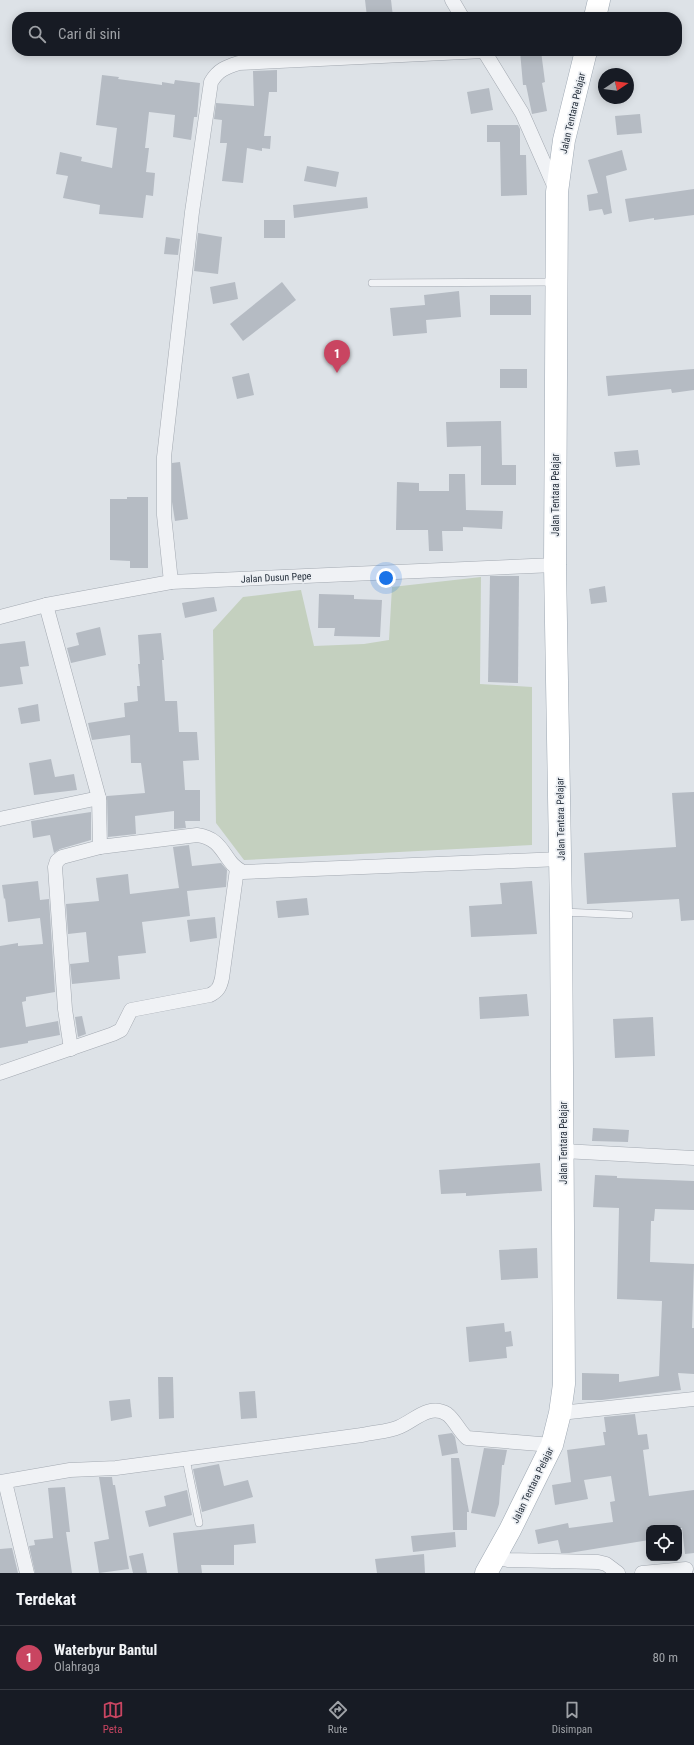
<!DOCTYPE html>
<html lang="id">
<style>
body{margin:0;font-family:"Roboto Condensed",sans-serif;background:#20242c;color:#f1f3f6}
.controls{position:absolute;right:12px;bottom:12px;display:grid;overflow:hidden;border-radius:8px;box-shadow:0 2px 10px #0003}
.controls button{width:36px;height:36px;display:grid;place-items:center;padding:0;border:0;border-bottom:1px solid #363941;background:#171b24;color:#f1f3f6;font:20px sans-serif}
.compass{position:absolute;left:598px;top:68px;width:36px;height:36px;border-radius:50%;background:#171b24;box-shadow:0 2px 10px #0003;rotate:77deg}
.you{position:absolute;left:386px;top:578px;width:14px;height:14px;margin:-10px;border:3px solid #fff;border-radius:50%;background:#1a73e8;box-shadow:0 0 0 6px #1a73e833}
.badge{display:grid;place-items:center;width:26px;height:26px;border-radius:50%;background:#c94561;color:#fff;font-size:13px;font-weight:700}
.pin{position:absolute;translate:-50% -33px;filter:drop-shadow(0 1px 2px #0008)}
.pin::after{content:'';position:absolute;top:21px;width:14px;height:12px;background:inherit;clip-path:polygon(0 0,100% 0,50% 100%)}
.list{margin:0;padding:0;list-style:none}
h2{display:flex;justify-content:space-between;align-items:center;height:52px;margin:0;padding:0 16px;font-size:17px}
h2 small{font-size:13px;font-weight:400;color:#9ea1a6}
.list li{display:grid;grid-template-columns:26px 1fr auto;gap:12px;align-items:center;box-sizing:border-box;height:64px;padding:0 16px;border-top:1px solid #363941}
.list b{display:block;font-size:15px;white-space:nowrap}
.list p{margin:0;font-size:13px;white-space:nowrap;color:#9ea1a6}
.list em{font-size:13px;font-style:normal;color:#9ea1a6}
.icon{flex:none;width:22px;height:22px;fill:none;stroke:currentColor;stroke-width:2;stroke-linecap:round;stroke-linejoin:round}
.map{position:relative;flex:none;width:694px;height:1573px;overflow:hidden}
.search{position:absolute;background:#171b24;box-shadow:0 2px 10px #0003;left:12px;right:12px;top:12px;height:44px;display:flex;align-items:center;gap:10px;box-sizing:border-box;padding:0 14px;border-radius:16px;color:#9ea1a6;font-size:15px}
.sheet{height:116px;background:#171b24}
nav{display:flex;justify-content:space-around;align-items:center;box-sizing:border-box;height:56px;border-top:1px solid #363941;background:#171b24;font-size:11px;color:#9ea1a6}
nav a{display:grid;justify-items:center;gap:2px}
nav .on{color:#c94561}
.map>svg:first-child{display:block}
.green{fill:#c4d0bf}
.building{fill:#b5bbc3}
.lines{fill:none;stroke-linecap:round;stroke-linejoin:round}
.service-casing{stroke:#a3a9b1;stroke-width:8}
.minor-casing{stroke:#a3a9b1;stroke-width:15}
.primary-casing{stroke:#9da7b2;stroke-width:23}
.service{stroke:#f0f2f5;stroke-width:7}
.minor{stroke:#f0f2f5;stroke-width:14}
.primary{stroke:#fff;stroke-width:22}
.labels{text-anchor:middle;stroke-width:3.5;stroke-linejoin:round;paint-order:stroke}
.street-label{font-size:10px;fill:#27313d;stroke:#edf0f4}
</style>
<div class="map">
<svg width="694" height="1573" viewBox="0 0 694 1573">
<rect width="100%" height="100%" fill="#dde2e7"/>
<path class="green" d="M481 577 480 684 532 687V845L244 860 216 823 213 630 243 597 301 590 314 646 364 644 389 640 392 587Z"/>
<g class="building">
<path d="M365 0H391L393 17H367Z"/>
<path d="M520 51H541L545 82 542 83 547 111 532 114 526 85H523Z"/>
<path d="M277 70V92H269L264 136H271L270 149 262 148V151L247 148 243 183 222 181 227 143H220L222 120 214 119 216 103 254 106 253 71Z"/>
<path d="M102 75 119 77 118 79 162 85V82L174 84 175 80 200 83 197 117H194L191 140 173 137 175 115 149 112 145 148H149L146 172 155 173 153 196 146 195 143 218 99 214 100 205 63 198 68 176 56 174 60 152 82 157 81 161 112 168 117 128 96 125Z"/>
<path d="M489 88 493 110 471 114 467 92Z"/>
<path d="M640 114 642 133 617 135 615 116Z"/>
<path d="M487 125H518L520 129V155H526L527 195 501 196 500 142H487Z"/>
<path d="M622 150 627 170 606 176 612 213 604 215 602 209 589 211 587 195 598 193 588 160Z"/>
<path d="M307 166 339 172 336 187 304 181Z"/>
<path d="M694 189V215L654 220V218L629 222 625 199Z"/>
<path d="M367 197 368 208 294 218 293 205Z"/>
<rect x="264" y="220" width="21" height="18"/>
<path d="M198 233 222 237 218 274 194 271Z"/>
<path d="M166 237 180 239 178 255 164 254Z"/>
<path d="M235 282 238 299 213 304 210 287Z"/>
<path d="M282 282 296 300 243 341 230 324Z"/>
<path d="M459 291 461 317 426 320 427 333 393 336 390 308 425 305 424 295Z"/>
<rect x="490" y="295" width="41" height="20"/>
<rect x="500" y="369" width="27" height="19"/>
<path d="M694 369V390L672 393 671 389 608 396 606 376Z"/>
<path d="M249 373 254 395 237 399 232 377Z"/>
<path d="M501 421 502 465H516V485H481V446L447 447 446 422Z"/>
<path d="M638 450 640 465 616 467 614 452Z"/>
<path d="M180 462 188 519 175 521 172 502V463Z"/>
<path d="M449 474H465L466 510 503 511 502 529 463 527V531H442L443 551H429L428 530H396L397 482 419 483V491H449Z"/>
<path d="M127 497H148V568H130V561L110 560V499H127Z"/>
<path d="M490 576H519L518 683 488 682Z"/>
<path d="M605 586 607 602 591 604 589 589Z"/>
<path d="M319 594 354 595V599L382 600 380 637 334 636 335 628H318Z"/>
<path d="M214 597 217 611 185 618 182 603Z"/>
<path d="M100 627 106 655 71 663 67 648 79 645 76 633Z"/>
<path d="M161 633 164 660H162L165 701H177L179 732H197L199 760 183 761 185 790H200V821H185L186 828 174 829V811L135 816 136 834 108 837 107 796 145 793 141 763H131L130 735 92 740 88 723 125 717 124 703 138 701 137 686H140L138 664H140L138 635Z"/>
<path d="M25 641 29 666 20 667 23 684 0 687V644Z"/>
<path d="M38 704 40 721 21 724 18 708Z"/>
<path d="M51 759 55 777 74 774 77 790 34 795 29 763Z"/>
<path d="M694 792V920L681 921 679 899 587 904 584 853 676 847 672 793Z"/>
<path d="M91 812V840L60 849 54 853 50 835 33 838 31 821Z"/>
<path d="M189 845 192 866 221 863 227 870 226 887 187 891 190 916 142 922 146 953 118 956 120 979 72 984 70 964 89 962 86 932 68 934 66 904 99 901 96 878 128 874 130 894 179 888 173 847Z"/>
<path d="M38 881 40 900 49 899 55 992 26 997V1001L22 1002 26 1027 58 1021 60 1035 28 1041V1043L0 1048V946L18 943V946L43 944 40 918 8 922 5 898 4 899 2 885Z"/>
<path d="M532 881 537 934 471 937 469 906 502 904 500 883Z"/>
<path d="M307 898 309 915 278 918 276 901Z"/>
<path d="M215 917 217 938 190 942 187 920Z"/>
<path d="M527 994 529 1016 480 1019 479 997Z"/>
<path d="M82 1016 86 1034 78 1037 75 1017Z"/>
<path d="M653 1017 655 1056 615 1058 613 1019Z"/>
<path d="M593 1128 629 1130 628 1142 592 1141Z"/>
<path d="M540 1163 542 1191 466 1196V1193L441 1194 439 1170Z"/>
<path d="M595 1175 617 1176V1178L694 1181V1210L655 1209 654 1221H651L650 1262 694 1264 692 1328H694V1374L678 1373 681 1390 602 1400H582V1373L619 1374V1382L659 1376 662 1301 617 1299 619 1208 593 1207Z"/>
<path d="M537 1248 538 1278 501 1280 499 1250Z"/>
<path d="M504 1323 505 1332 511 1331 513 1346 506 1347 507 1358 469 1362 466 1327Z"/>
<path d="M158 1377H173L174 1418 159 1419Z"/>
<path d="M255 1391 257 1418 241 1419 239 1392Z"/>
<path d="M130 1399 132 1417 111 1421 109 1401Z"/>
<path d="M635 1414 638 1435 647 1434 649 1449 643 1450 649 1496 694 1490V1553L685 1554 682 1528H649V1540L569 1553H561L558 1540 538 1544 535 1530 568 1523 569 1528 613 1522 610 1502 615 1501 611 1476 584 1480 588 1499 555 1505 552 1485 571 1482 567 1450 605 1445 603 1432H606L604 1417Z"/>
<path d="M452 1433 455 1437 458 1453 442 1456 438 1435Z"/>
<path d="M484 1448 507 1450 504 1465H502L499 1504 495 1517 471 1513Z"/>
<path d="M451 1458H459L469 1512H467V1530H453Z"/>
<path d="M219 1464 224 1486 248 1480 253 1497 202 1512 193 1469Z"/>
<path d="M99 1477H112L113 1485H115L129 1569 99 1573 94 1542 109 1539Z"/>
<path d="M65 1487 70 1532H66L72 1573H35L29 1546 35 1545 34 1540 53 1538 48 1488Z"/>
<path d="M187 1490 192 1515 149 1527 145 1511 166 1506 164 1496Z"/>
<path d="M254 1524 256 1543 234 1545V1565H201L202 1573H178L173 1533Z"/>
<path d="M455 1532 456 1547 413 1552 411 1536Z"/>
<path d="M12 1548 18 1573H0V1549Z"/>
<path d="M143 1553 147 1573H133L129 1556Z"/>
<path d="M424 1554 425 1573H377L375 1559Z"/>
</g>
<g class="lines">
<g class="service-casing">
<g id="service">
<path d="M372 283 554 282"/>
<path d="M563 912 629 915"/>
<path d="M186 1459 199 1523"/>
</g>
</g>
<g class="minor-casing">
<g id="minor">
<path d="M452 0 462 17"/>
<path d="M484 51 522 113 556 190"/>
<path d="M171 582 164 515V457L192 212 211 82C218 70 226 67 239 63L484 51"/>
<path d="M46 605 99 798 100 847 62 857 57 861 55 867 65 1009 71 1049"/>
<path d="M0 617 46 605 171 582 555 565"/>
<path d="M0 819 99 798"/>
<path d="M100 847 197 835C226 839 222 862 243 872L560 859"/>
<path d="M0 1073 113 1034 121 1030 131 1010 210 995C218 991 220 987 222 978L237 869"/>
<path d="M563 1151 694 1158"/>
<path d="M560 1413 694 1399"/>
<path d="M0 1482 70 1470 116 1468 362 1435C373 1432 388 1432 399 1427 414 1421 429 1403 447 1414 455 1420 459 1431 467 1438L552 1445"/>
<path d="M5 1482 27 1573"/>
<path d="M496 1557 508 1560 598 1562 606 1564 618 1573"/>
<path d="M642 1573 686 1569"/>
</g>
</g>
<g class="primary-casing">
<g id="primary">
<path d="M595 17 599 0"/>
<path d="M486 1573 510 1530 552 1445 560 1413 564 1384 561 912 555 565 557 192 564 140 586 51"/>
</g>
</g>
<use href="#service" class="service"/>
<use href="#minor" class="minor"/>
<use href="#primary" class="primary"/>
</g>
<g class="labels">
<g class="street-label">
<text transform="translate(572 113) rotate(-77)" y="4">Jalan Tentara Pelajar</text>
<text transform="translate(555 495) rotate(-90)" y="4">Jalan Tentara Pelajar</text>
<text transform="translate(276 577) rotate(-3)" y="4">Jalan Dusun Pepe</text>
<text transform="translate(560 819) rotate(-91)" y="4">Jalan Tentara Pelajar</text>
<text transform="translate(563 1143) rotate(-90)" y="4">Jalan Tentara Pelajar</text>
<text transform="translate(532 1485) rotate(-64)" y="4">Jalan Tentara Pelajar</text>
</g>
</g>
</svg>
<div class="controls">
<button><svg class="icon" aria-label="locate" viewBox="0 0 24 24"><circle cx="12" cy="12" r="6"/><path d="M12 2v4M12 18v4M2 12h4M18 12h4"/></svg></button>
</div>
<svg class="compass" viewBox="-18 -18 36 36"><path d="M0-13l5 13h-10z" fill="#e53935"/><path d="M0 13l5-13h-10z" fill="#9ea1a6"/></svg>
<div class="you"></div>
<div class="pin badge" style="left:337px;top:373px">1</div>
<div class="search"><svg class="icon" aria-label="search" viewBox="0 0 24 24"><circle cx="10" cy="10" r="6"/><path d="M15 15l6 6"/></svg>Cari di sini</div>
</div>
<section class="sheet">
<h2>Terdekat<small></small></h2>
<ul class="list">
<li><span class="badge">1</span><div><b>Waterbyur Bantul</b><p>Olahraga</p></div><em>80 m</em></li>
</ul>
</section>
<nav>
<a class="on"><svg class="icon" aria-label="map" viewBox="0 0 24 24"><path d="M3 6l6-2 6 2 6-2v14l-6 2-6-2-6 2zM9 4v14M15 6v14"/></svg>Peta</a>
<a><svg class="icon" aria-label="directions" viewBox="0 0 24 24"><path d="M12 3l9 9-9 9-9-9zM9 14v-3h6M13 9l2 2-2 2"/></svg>Rute</a>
<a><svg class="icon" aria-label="saved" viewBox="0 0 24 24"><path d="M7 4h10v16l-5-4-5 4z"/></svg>Disimpan</a>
</nav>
